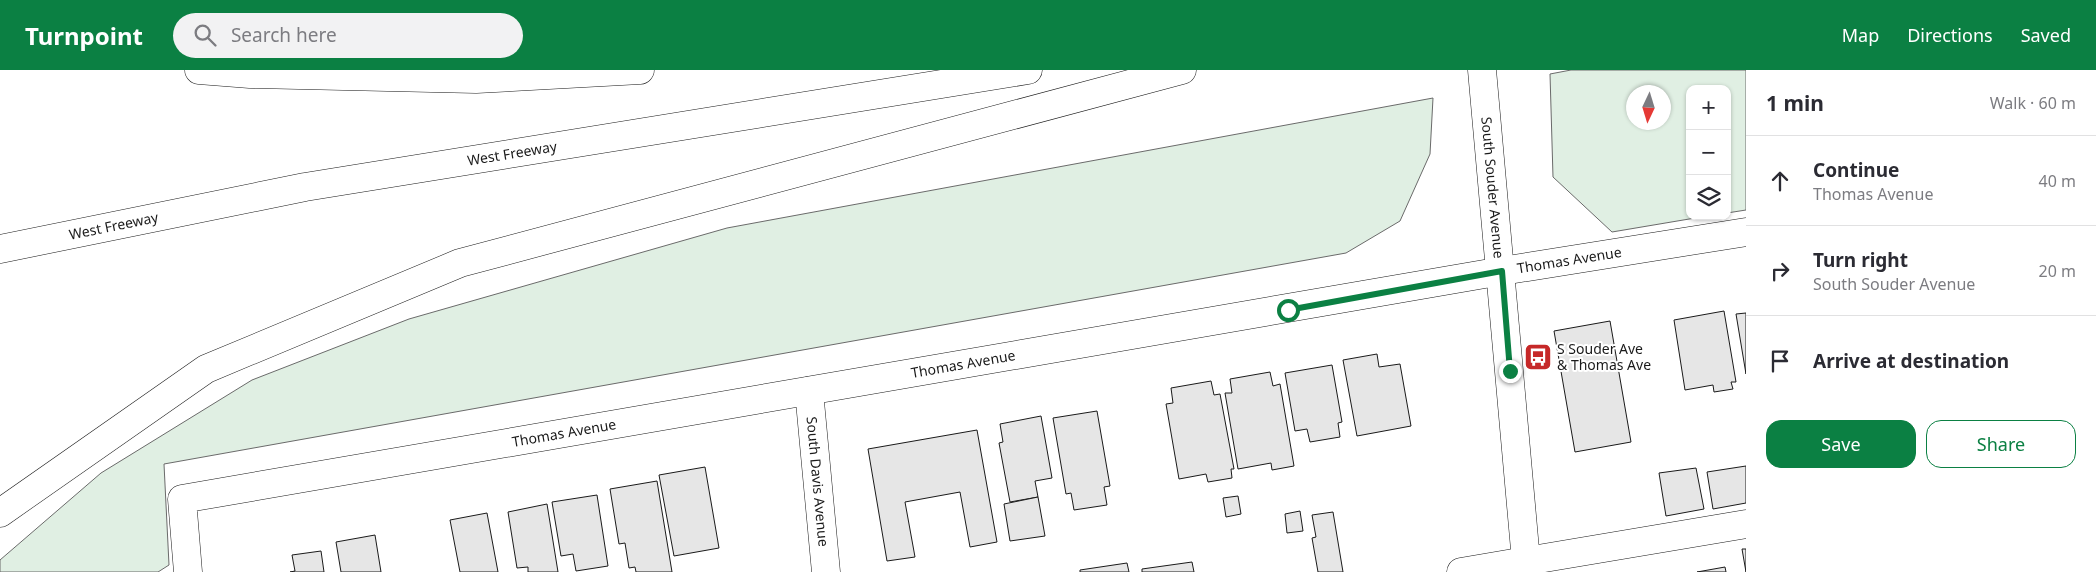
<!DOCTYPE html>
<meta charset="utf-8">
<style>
body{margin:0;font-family:"Noto Sans",sans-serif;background:#f2f2f3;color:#2b2b33}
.controls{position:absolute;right:15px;top:15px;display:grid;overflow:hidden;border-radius:10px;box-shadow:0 1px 4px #0004}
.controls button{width:45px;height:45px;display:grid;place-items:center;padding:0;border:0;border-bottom:1px solid #e1e1e2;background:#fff;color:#2b2b33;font:25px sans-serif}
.compass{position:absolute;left:1626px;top:15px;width:45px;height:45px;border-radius:50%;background:#fff;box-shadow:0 1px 4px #0004;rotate:184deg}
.stop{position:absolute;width:15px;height:15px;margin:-11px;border:4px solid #0b8043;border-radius:50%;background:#fff}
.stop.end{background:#0b8043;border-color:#fff;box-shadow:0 1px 5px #0008}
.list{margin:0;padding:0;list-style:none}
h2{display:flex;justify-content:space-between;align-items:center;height:65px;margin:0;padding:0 20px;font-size:21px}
h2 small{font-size:16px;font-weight:400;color:#7c7c81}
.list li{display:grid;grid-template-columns:32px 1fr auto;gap:15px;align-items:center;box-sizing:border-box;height:90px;padding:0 20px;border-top:1px solid #e1e1e2}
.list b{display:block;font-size:19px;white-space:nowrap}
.list p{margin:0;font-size:16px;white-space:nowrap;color:#7c7c81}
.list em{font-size:16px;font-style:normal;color:#7c7c81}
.actions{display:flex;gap:10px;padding:15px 20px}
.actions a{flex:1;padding:11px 0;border:1px solid #0b8043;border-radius:15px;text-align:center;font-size:18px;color:#0b8043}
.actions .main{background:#0b8043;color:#fff}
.icon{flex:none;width:28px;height:28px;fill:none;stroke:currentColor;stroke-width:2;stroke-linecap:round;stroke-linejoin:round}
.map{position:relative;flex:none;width:1746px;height:502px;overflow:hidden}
header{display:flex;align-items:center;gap:30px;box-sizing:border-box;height:70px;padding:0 25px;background:#0b8043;color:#fff}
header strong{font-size:24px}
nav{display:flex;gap:28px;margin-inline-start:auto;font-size:18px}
.search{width:350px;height:45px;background:#f2f2f3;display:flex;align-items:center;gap:12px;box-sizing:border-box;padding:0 18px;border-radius:28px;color:#7c7c81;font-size:19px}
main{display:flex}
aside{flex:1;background:#fff}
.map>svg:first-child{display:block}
.green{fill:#e0efe3;stroke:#6a6a6a;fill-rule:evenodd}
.building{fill:#e6e6e6;stroke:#1a1a1a}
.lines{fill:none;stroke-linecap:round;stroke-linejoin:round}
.minor-casing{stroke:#1a1a1a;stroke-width:29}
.highway-casing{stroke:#1a1a1a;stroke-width:29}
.minor{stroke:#fff;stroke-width:28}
.highway{stroke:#fff;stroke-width:28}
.route{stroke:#0b8043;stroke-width:6}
.labels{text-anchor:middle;stroke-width:4;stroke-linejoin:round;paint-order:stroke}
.street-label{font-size:14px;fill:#1a1a1a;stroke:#fff}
.poi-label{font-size:14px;fill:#1a1a1a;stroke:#fff;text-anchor:start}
</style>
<header>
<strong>Turnpoint</strong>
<div class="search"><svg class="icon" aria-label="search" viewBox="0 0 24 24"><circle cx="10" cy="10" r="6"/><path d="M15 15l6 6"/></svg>Search here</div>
<nav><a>Map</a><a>Directions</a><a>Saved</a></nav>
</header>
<main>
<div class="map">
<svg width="1746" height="502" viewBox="0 0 1746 502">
<rect width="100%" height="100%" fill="#fff"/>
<g class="green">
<path d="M1571 0H1746V140L1727 143V19H1690V146H1707L1612 162 1553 107 1550 4ZM1664 22V52H1634V22Z"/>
<path d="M1433 28 1430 84 1400 151 1346 183 164 394 169 495 158 502H0V490L101 403 252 310 409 249 727 158Z"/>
</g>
<g class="building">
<path d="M1724 241 1736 312H1731L1733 319 1714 322 1713 315 1685 320 1674 250Z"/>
<path d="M1746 243V304L1736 244Z"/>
<path d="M1610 251 1631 372 1575 382 1554 261Z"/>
<path d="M1377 284 1379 297 1400 294 1411 356 1357 366 1343 290Z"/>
<path d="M1332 295 1342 352 1338 353 1340 367 1310 372 1307 359 1295 361 1285 303Z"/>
<path d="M1270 302 1273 316 1280 314 1294 396 1272 400 1271 393 1238 399 1225 323H1232L1230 309Z"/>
<path d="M1211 311 1214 325 1220 324 1234 399H1231L1232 408 1208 412 1206 404 1179 409 1166 334 1173 333 1171 318Z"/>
<path d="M1097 341 1110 416 1104 417 1107 435 1074 440 1071 423 1066 424 1053 348Z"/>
<path d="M1041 346 1052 408 1035 411 1038 427 1010 432 999 373 1003 372 1000 354Z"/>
<path d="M977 360 997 472 970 477 960 422 905 432 915 487 887 491 868 379Z"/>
<path d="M1746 396V433L1713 439 1707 402Z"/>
<path d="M705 397 719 478 674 486 659 405Z"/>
<path d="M1696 398 1704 439 1666 446 1659 403Z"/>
<path d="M657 411 672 502H636L635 497 629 498 625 473 619 474 610 419Z"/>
<path d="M597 425 608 496 576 501 573 484 561 486 552 432Z"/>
<path d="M1238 426 1241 444 1226 447 1223 428Z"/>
<path d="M1038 427 1045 466 1010 471 1004 434Z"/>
<path d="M547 434 558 502H528V497L517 498 508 442Z"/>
<path d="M1300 441 1303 461 1287 463 1285 444Z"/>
<path d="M1333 442 1343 502H1318L1312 468 1316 467 1312 445Z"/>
<path d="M487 443 498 502H460L450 450Z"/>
<path d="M375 465 381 502H341L336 472Z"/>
<path d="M1742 479H1746V502Z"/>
<path d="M321 481 324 502H290L295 501 292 485Z"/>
<path d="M1192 492 1194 502H1142V499Z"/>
<path d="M1127 493 1129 502H1080V500Z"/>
<path d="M1725 497 1726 502H1697Z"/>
</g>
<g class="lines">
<g class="minor-casing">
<g id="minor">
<path id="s1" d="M1482 0 1527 502"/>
<path id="s2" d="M809 321 826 502"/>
<path id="s3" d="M188 502 182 429 1502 201 1746 162"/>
<path d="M1461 502 1746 454"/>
</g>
</g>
<g class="highway-casing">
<g id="highway">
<path d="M199 0 250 4 476 9 640 0"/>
<path id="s4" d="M0 179 305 117 1028 0"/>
<path d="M0 443 206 299 460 193 1182 0"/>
</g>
</g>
<use href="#minor" class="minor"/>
<use href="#highway" class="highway"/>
</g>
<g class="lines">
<path class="route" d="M1288 240 1502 201 1510 301"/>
</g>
<defs>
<g id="bus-square" transform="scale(1.4375)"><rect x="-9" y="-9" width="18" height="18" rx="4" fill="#c62828" stroke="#fff"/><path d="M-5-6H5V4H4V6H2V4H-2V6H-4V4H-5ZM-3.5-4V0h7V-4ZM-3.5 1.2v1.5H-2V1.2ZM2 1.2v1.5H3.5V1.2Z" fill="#fff"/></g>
</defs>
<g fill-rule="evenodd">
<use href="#bus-square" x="1538" y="287"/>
</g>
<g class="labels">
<g class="street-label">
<text dy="5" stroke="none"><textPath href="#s4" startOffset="521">West Freeway</textPath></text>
<text dy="5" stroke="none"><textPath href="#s1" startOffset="118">South Souder Avenue</textPath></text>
<text dy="5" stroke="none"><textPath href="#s4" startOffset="116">West Freeway</textPath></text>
<text dy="5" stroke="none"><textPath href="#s3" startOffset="1481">Thomas Avenue</textPath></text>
<text dy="5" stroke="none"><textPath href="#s3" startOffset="866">Thomas Avenue</textPath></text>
<text dy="5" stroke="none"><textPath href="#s3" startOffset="461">Thomas Avenue</textPath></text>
<text dy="5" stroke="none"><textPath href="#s2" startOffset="91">South Davis Avenue</textPath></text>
</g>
<g class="poi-label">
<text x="1557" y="284">S Souder Ave<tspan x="1557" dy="16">&amp; Thomas Ave</tspan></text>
</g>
</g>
</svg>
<div class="controls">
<button>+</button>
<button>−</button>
<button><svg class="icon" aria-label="layers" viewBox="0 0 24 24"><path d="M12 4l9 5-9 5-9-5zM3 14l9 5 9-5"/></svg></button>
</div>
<svg class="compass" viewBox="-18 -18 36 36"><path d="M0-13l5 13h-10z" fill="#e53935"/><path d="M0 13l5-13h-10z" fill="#7c7c81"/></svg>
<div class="stop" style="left:1288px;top:240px"></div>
<div class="stop end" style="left:1510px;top:301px"></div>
</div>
<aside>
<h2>1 min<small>Walk · 60 m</small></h2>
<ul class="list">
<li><svg class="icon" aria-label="ahead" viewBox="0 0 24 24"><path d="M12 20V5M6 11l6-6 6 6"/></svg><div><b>Continue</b><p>Thomas Avenue</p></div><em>40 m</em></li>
<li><svg class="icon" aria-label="right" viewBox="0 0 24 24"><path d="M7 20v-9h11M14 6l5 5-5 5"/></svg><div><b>Turn right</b><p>South Souder Avenue</p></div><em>20 m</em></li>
<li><svg class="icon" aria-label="arrive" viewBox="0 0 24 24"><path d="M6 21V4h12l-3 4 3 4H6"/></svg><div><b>Arrive at destination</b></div></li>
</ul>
<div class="actions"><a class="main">Save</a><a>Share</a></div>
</aside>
</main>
